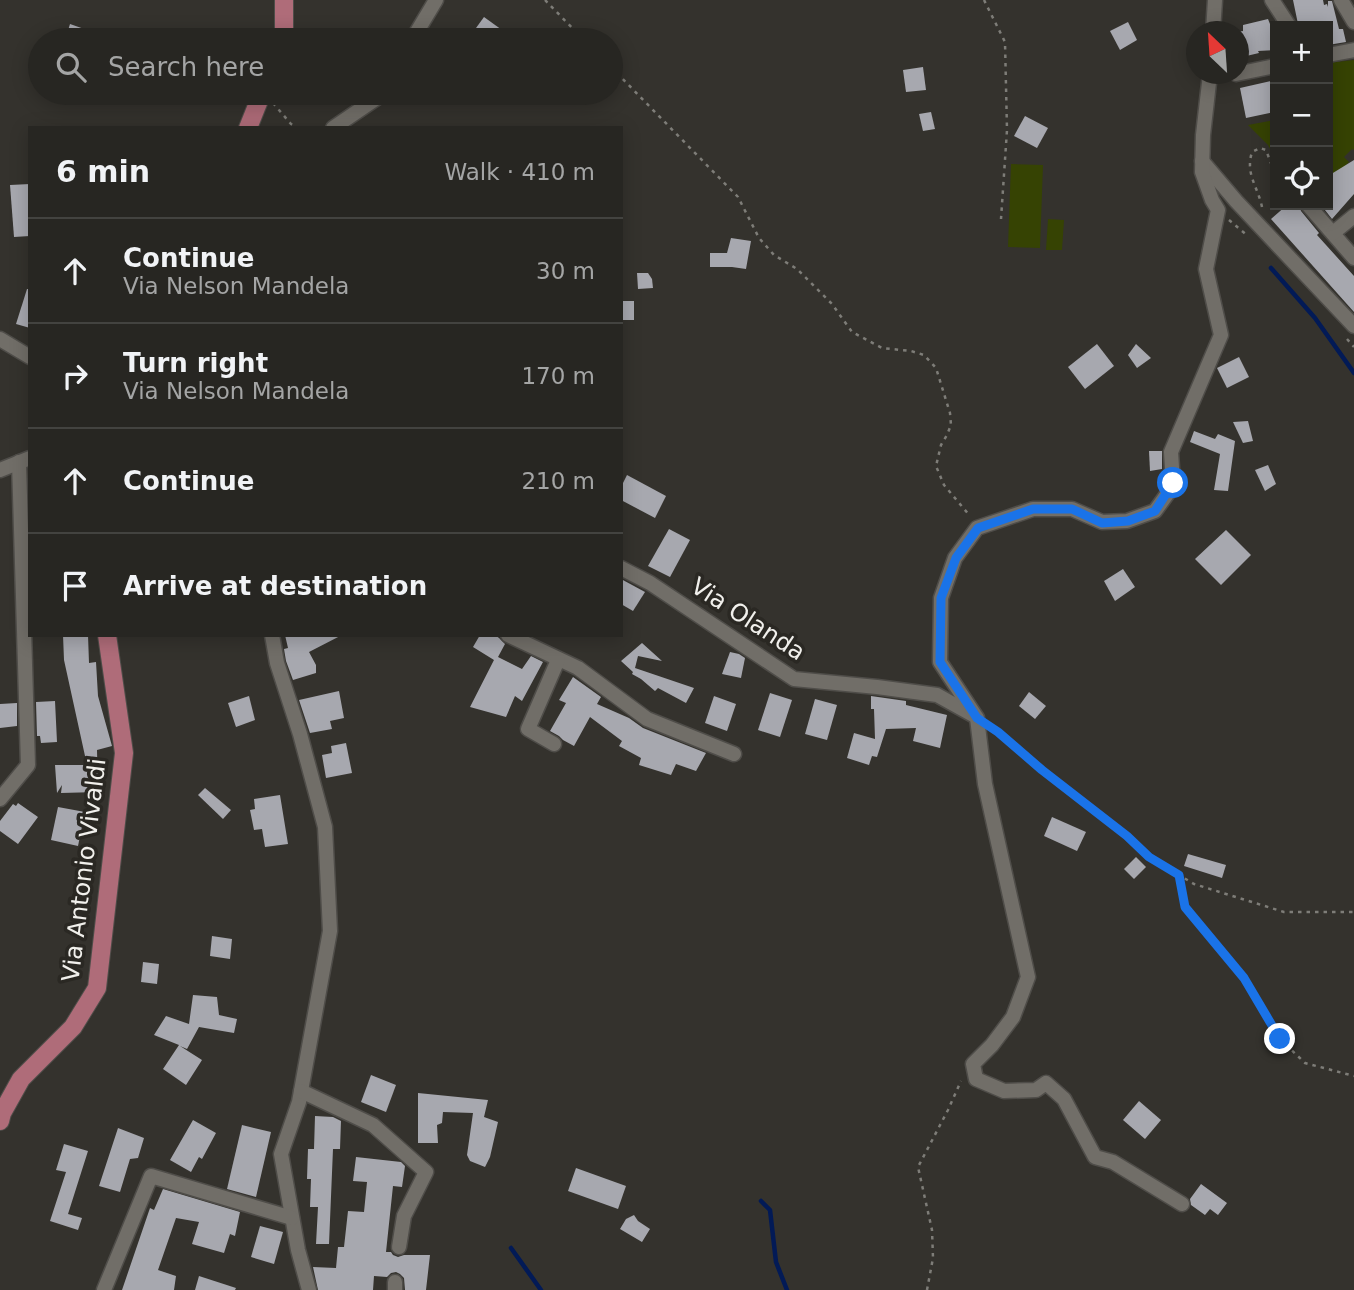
<!DOCTYPE html>
<meta charset="utf-8">
<style>
body{margin:0;font-family:"DejaVu Sans",sans-serif;background:#33322f;color:#f1f3f6}
.controls{position:absolute;right:21px;top:21px;display:grid;overflow:hidden;border-radius:0px;box-shadow:0 4px 18px #0003}
.controls button{width:63px;height:63px;display:grid;place-items:center;padding:0;border:0;border-bottom:2px solid #434340;background:#272622;color:#f1f3f6;font:35px sans-serif}
.compass{position:absolute;left:1186px;top:21px;width:63px;height:63px;border-radius:50%;background:#272622;box-shadow:0 4px 18px #0003;rotate:335deg}
.stop{position:absolute;width:21px;height:21px;margin:-16px;border:5px solid #1a73e8;border-radius:50%;background:#fff}
.stop.end{background:#1a73e8;border-color:#fff;box-shadow:0 2px 7px #0008}
.list{margin:0;padding:0;list-style:none}
h2{display:flex;justify-content:space-between;align-items:center;height:91px;margin:0;padding:0 28px;font-size:30px}
h2 small{font-size:23px;font-weight:400;color:#a4a5a5}
.list li{display:grid;grid-template-columns:46px 1fr auto;gap:21px;align-items:center;box-sizing:border-box;height:105px;padding:0 28px;border-top:2px solid #434340}
.list b{display:block;font-size:26px;white-space:nowrap}
.list p{margin:0;font-size:23px;white-space:nowrap;color:#a4a5a5}
.list em{font-size:23px;font-style:normal;color:#a4a5a5}
.icon{flex:none;width:38px;height:38px;fill:none;stroke:currentColor;stroke-width:2;stroke-linecap:round;stroke-linejoin:round}
.map{position:relative;flex:none;width:1354px;height:1290px;overflow:hidden}
.search{position:absolute;background:#272622;box-shadow:0 4px 18px #0003;left:28px;top:28px;width:595px;height:77px;display:flex;align-items:center;gap:18px;box-sizing:border-box;padding:0 24px;border-radius:38px;color:#a4a5a5;font-size:26px}
.panel{position:absolute;background:#272622;box-shadow:0 4px 18px #0003;left:28px;top:126px;width:595px;height:511px;border-radius:0px}
.map>svg:first-child{display:block}
.green{fill:#364303}
.lines{fill:none;stroke-linecap:round;stroke-linejoin:round}
.stream{stroke:#021a56;stroke-width:4.5}
.building{fill:#a7a8af}
.minor-casing{stroke:#4f4d49;stroke-width:17}
.major-casing{stroke:#4f4d49;stroke-width:20}
.path{stroke:#7e7d78;stroke-width:2.5;stroke-dasharray:3.5 5;stroke-linecap:butt}
.minor{stroke:#716e68;stroke-width:14}
.major{stroke:#af6c79;stroke-width:18}
.route{stroke:#1a73e8;stroke-width:9}
.labels{text-anchor:middle;stroke-width:7;stroke-linejoin:round;paint-order:stroke}
.street-label{font-size:24px;fill:#f1f0ec;stroke:#2a2823}
</style>
<div class="map">
<svg width="1354" height="1290" viewBox="0 0 1354 1290">
<rect width="100%" height="100%" fill="#34322d"/>
<g class="green">
<path d="M1354 60V150L1352 149 1344 157 1349 162 1341 170 1328 176V94L1332 92 1331 78 1328 75V63Z"/>
<path d="M1275 120V158L1268 145 1248 125Z"/>
<path d="M1011 164 1043 165 1040 248 1008 247Z"/>
<path d="M1048 219 1064 220 1062 250H1046Z"/>
</g>
<g class="lines">
<g class="stream">
<path d="M1271 268 1315 318 1354 373"/>
<path d="M761 1201 770 1210 776 1262 787 1290"/>
<path d="M511 1248 541 1290"/>
</g>
</g>
<g class="building">
<path d="M1293 0H1323L1324 5 1327 4 1328 7V1H1332L1339 29H1343L1346 42 1328 45V26H1310L1309 23 1298 24Z"/>
<path d="M484 17 516 40H494L476 28Z"/>
<path d="M1268 19 1270 24H1275V50L1258 51 1259 53 1238 58V32L1243 31V25Z"/>
<path d="M1128 22 1137 40 1120 50 1110 31Z"/>
<path d="M70 24 110 38V40H65Z"/>
<path d="M315 29 353 30V40H315Z"/>
<path d="M923 67 926 90 906 92 903 70Z"/>
<path d="M1275 80V112L1246 118 1240 88Z"/>
<path d="M931 112 935 129 923 131 919 114Z"/>
<path d="M1025 116 1048 128 1037 148 1014 136Z"/>
<path d="M1354 160V194L1332 219 1321 205H1328V176Z"/>
<path d="M30 184V236L14 237 10 185Z"/>
<path d="M1287 205H1299L1301 211 1319 233 1317 235 1354 276V312L1271 219Z"/>
<path d="M731 238 751 241 746 269 732 267H710V253H727Z"/>
<path d="M637 273H648L652 279 653 288 638 289Z"/>
<path d="M27 289H30V328L16 324Z"/>
<rect x="621" y="301" width="13" height="19"/>
<path d="M1097 344 1114 366 1085 389 1068 367Z"/>
<path d="M1136 344 1151 358 1137 368 1128 355Z"/>
<path d="M1239 357 1249 377 1227 388 1217 368Z"/>
<path d="M1248 421 1253 441 1243 443 1233 422Z"/>
<path d="M1194 431 1215 439 1218 434 1235 441 1228 491 1214 490 1220 454 1190 442Z"/>
<path d="M1149 451H1162V469L1150 471Z"/>
<path d="M1268 465 1276 484 1265 491 1255 470Z"/>
<path d="M627 475 666 496 655 518 621 500V487Z"/>
<path d="M669 529 690 540 670 577 648 566Z"/>
<path d="M1226 530 1251 555 1221 585 1195 559Z"/>
<path d="M1123 569 1135 587 1115 601 1104 581Z"/>
<path d="M621 579 645 592 633 611 621 604Z"/>
<path d="M63 635H88L89 663 96 662 98 696 112 746 97 750 98 792 61 793 62 785 57 793 55 765H87L64 660Z"/>
<path d="M285 635H342L309 652 316 665V673L293 680 286 661 284 649 288 648Z"/>
<path d="M480 635H495L499 638 505 644 498 657 522 669 531 656 543 662 522 701 515 696 506 717 470 707 494 660 473 647Z"/>
<path d="M642 643 662 661 638 656 635 668 694 688 686 703 658 688 655 691 641 679 632 674 633 672 621 661Z"/>
<path d="M730 652 739 654 745 658 741 678 722 674Z"/>
<path d="M573 677 601 697 597 704 629 718 643 728 706 753 696 771 676 764 671 775 639 765 641 758 619 746 622 741 590 717 574 746 563 740 559 736 550 731 566 703 559 700Z"/>
<path d="M339 691 344 718 330 721 332 729 310 733 299 700Z"/>
<path d="M1029 692 1046 706 1035 719 1019 706Z"/>
<path d="M770 693 792 700 780 737 758 730Z"/>
<path d="M249 696 255 720 236 727 228 703Z"/>
<path d="M714 696 736 704 727 731 705 723Z"/>
<path d="M871 696 906 701V705L947 715 940 748 913 741 916 728 886 729 877 757 872 756 869 765 847 758 854 733 875 739 874 709H871Z"/>
<path d="M815 699 837 705 827 740 805 734Z"/>
<path d="M55 701 57 742 41 743 40 736H37L36 702Z"/>
<path d="M17 703V726L0 728V704Z"/>
<path d="M346 743 352 773 326 778 322 755 332 753 331 746Z"/>
<path d="M205 788 231 810 223 819 198 795Z"/>
<path d="M280 795 288 844 265 847 262 829 254 830 250 810 255 809 254 799Z"/>
<path d="M18 803 38 817 18 844 0 831V821L13 804 16 806Z"/>
<path d="M58 807 85 812 78 846 51 840Z"/>
<path d="M1052 817 1086 832 1077 851 1044 836Z"/>
<path d="M1188 854 1226 865 1222 878 1184 866Z"/>
<path d="M1136 857 1146 867 1134 879 1124 869Z"/>
<path d="M212 936 232 939 230 959 210 956Z"/>
<path d="M143 962 159 964 157 984 141 982Z"/>
<path d="M193 995 217 997 219 1015 237 1019 234 1033 199 1027 187 1049 180 1046 202 1060 186 1085 163 1069 179 1045 154 1035 166 1016 189 1024Z"/>
<path d="M371 1075 396 1085 386 1112 361 1102Z"/>
<path d="M418 1093 488 1100 484 1117 498 1122 490 1157 485 1167 470 1161 467 1155 473 1113 443 1112 442 1123 437 1125 438 1143H418Z"/>
<path d="M1139 1101 1161 1120 1145 1139 1123 1120Z"/>
<path d="M315 1116 333 1117 341 1121 340 1149H333L329 1244H316L318 1207H310L311 1179H307L308 1149H314Z"/>
<path d="M193 1120 216 1133 202 1159 199 1157 191 1172 170 1160Z"/>
<path d="M242 1125 271 1132 256 1197 227 1189Z"/>
<path d="M118 1128 144 1138 138 1158 130 1159 120 1192 99 1186Z"/>
<path d="M64 1144 88 1151 68 1214 82 1218 78 1230 50 1221 66 1172 56 1170Z"/>
<path d="M356 1157 401 1162 405 1166 402 1187 393 1186 386 1252H391L393 1255 398 1257 404 1255H430L426 1290H405L404 1278 400 1274 396 1272 391 1273 387 1277 374 1276 373 1290H318L313 1267 336 1268 338 1247H344L348 1211 364 1212 367 1182 353 1181Z"/>
<path d="M576 1168 626 1186 618 1209 568 1191Z"/>
<path d="M1201 1184 1227 1203 1218 1215 1210 1209 1205 1215 1191 1205 1190 1199Z"/>
<path d="M163 1189 240 1212 235 1236 230 1234 224 1253 192 1244 199 1222 176 1218 158 1270 176 1276 174 1290H122L150 1208 154 1210Z"/>
<path d="M634 1215 638 1221 650 1229 642 1242 620 1229 626 1219Z"/>
<path d="M260 1226 283 1232 274 1264 251 1257Z"/>
<path d="M199 1276 236 1288 235 1290H195Z"/>
</g>
<g class="lines">
<g class="minor-casing">
<g id="minor">
<path d="M1272 0 1289 26"/>
<path d="M1341 0 1354 22"/>
<path d="M1213 32 1215 0"/>
<path d="M412 40 436 0"/>
<path d="M1328 55 1354 50"/>
<path d="M1236 74 1275 66"/>
<path d="M333 128 377 98 380 93"/>
<path d="M1202 161 1236 201 1354 326"/>
<path d="M1308 205 1354 258"/>
<path d="M1333 233 1354 216"/>
<path d="M0 339 30 357"/>
<path d="M0 470 30 458"/>
<path d="M621 568 650 583 794 679 877 687 937 695 973 715"/>
<path d="M272 635 277 663 300 734 325 827 330 931 299 1102 281 1154 298 1250 309 1290"/>
<path d="M508 635 578 668 647 719 734 754"/>
<path d="M554 744 528 729 558 660"/>
<path d="M0 799 28 765 19 462"/>
<path d="M301 1091 373 1125 426 1172 404 1216 399 1247"/>
<path d="M1182 1204 1113 1162 1095 1157 1064 1099 1046 1083 1036 1090 1004 1091 976 1079 973 1064 992 1045 1013 1017 1028 977 985 784 977 718 940 662 941 598 955 558 977 528 1033 509H1072L1102 522 1127 521 1155 511 1168 493 1173 483 1171 452 1221 335 1206 269 1218 210 1212 200 1202 172 1203 135 1210 74"/>
<path d="M104 1290 151 1176 292 1218"/>
<path d="M395 1290V1282"/>
</g>
</g>
<g class="major-casing">
<g id="major">
<path d="M282 40 284 34V0"/>
<path d="M248 128 262 93"/>
<path d="M0 1121 2 1113 21 1079 73 1027 97 988 124 753 107 635"/>
</g>
</g>
<g class="path">
<path d="M545 0 584 40"/>
<path d="M984 0 1005 42 1007 130 1001 219"/>
<path d="M611 67 738 197 759 238 774 255 797 269 832 304 852 332 882 348 911 351 924 355 936 368 950 413 951 425 947 435 941 445 936 466 944 485 970 516"/>
<path d="M273 103 291 124 298 128"/>
<path d="M1262 207C1258 187 1245 174 1252 152L1260 148 1266 150 1275 174"/>
<path d="M1229 220 1248 236"/>
<path d="M1347 339 1354 347"/>
<path d="M991 727 1042 770 1127 836 1149 857 1194 884 1284 912H1354"/>
<path d="M1179 875 1185 907 1244 978 1280 1039 1305 1063 1354 1076"/>
<path d="M927 1290 933 1258 932 1230 918 1167 948 1110 961 1081"/>
</g>
<use href="#minor" class="minor"/>
<use href="#major" class="major"/>
</g>
<g class="lines">
<path class="route" d="M1173 483 1155 511 1128 521 1102 523 1072 509H1033L978 528 956 558 941 598 940 662 977 718 998 732 1042 770 1127 836 1149 857 1179 875 1185 907 1244 978 1280 1039"/>
</g>
<g class="labels">
<g class="street-label">
<text transform="translate(748 619) rotate(33)" y="8">Via Olanda</text>
<text transform="translate(84 870) rotate(-83)" y="8">Via Antonio Vivaldi</text>
</g>
</g>
</svg>
<div class="controls">
<button>+</button>
<button>−</button>
<button><svg class="icon" aria-label="locate" viewBox="0 0 24 24"><circle cx="12" cy="12" r="6"/><path d="M12 2v4M12 18v4M2 12h4M18 12h4"/></svg></button>
</div>
<svg class="compass" viewBox="-18 -18 36 36"><path d="M0-13l5 13h-10z" fill="#e53935"/><path d="M0 13l5-13h-10z" fill="#a4a5a5"/></svg>
<div class="stop" style="left:1173px;top:483px"></div>
<div class="stop end" style="left:1280px;top:1039px"></div>
<div class="search"><svg class="icon" aria-label="search" viewBox="0 0 24 24"><circle cx="10" cy="10" r="6"/><path d="M15 15l6 6"/></svg>Search here</div>
<section class="panel">
<h2>6 min<small>Walk · 410 m</small></h2>
<ul class="list">
<li><svg class="icon" aria-label="ahead" viewBox="0 0 24 24"><path d="M12 20V5M6 11l6-6 6 6"/></svg><div><b>Continue</b><p>Via Nelson Mandela</p></div><em>30 m</em></li>
<li><svg class="icon" aria-label="right" viewBox="0 0 24 24"><path d="M7 20v-9h11M14 6l5 5-5 5"/></svg><div><b>Turn right</b><p>Via Nelson Mandela</p></div><em>170 m</em></li>
<li><svg class="icon" aria-label="ahead" viewBox="0 0 24 24"><path d="M12 20V5M6 11l6-6 6 6"/></svg><div><b>Continue</b></div><em>210 m</em></li>
<li><svg class="icon" aria-label="arrive" viewBox="0 0 24 24"><path d="M6 21V4h12l-3 4 3 4H6"/></svg><div><b>Arrive at destination</b></div></li>
</ul>
</section>
</div>
